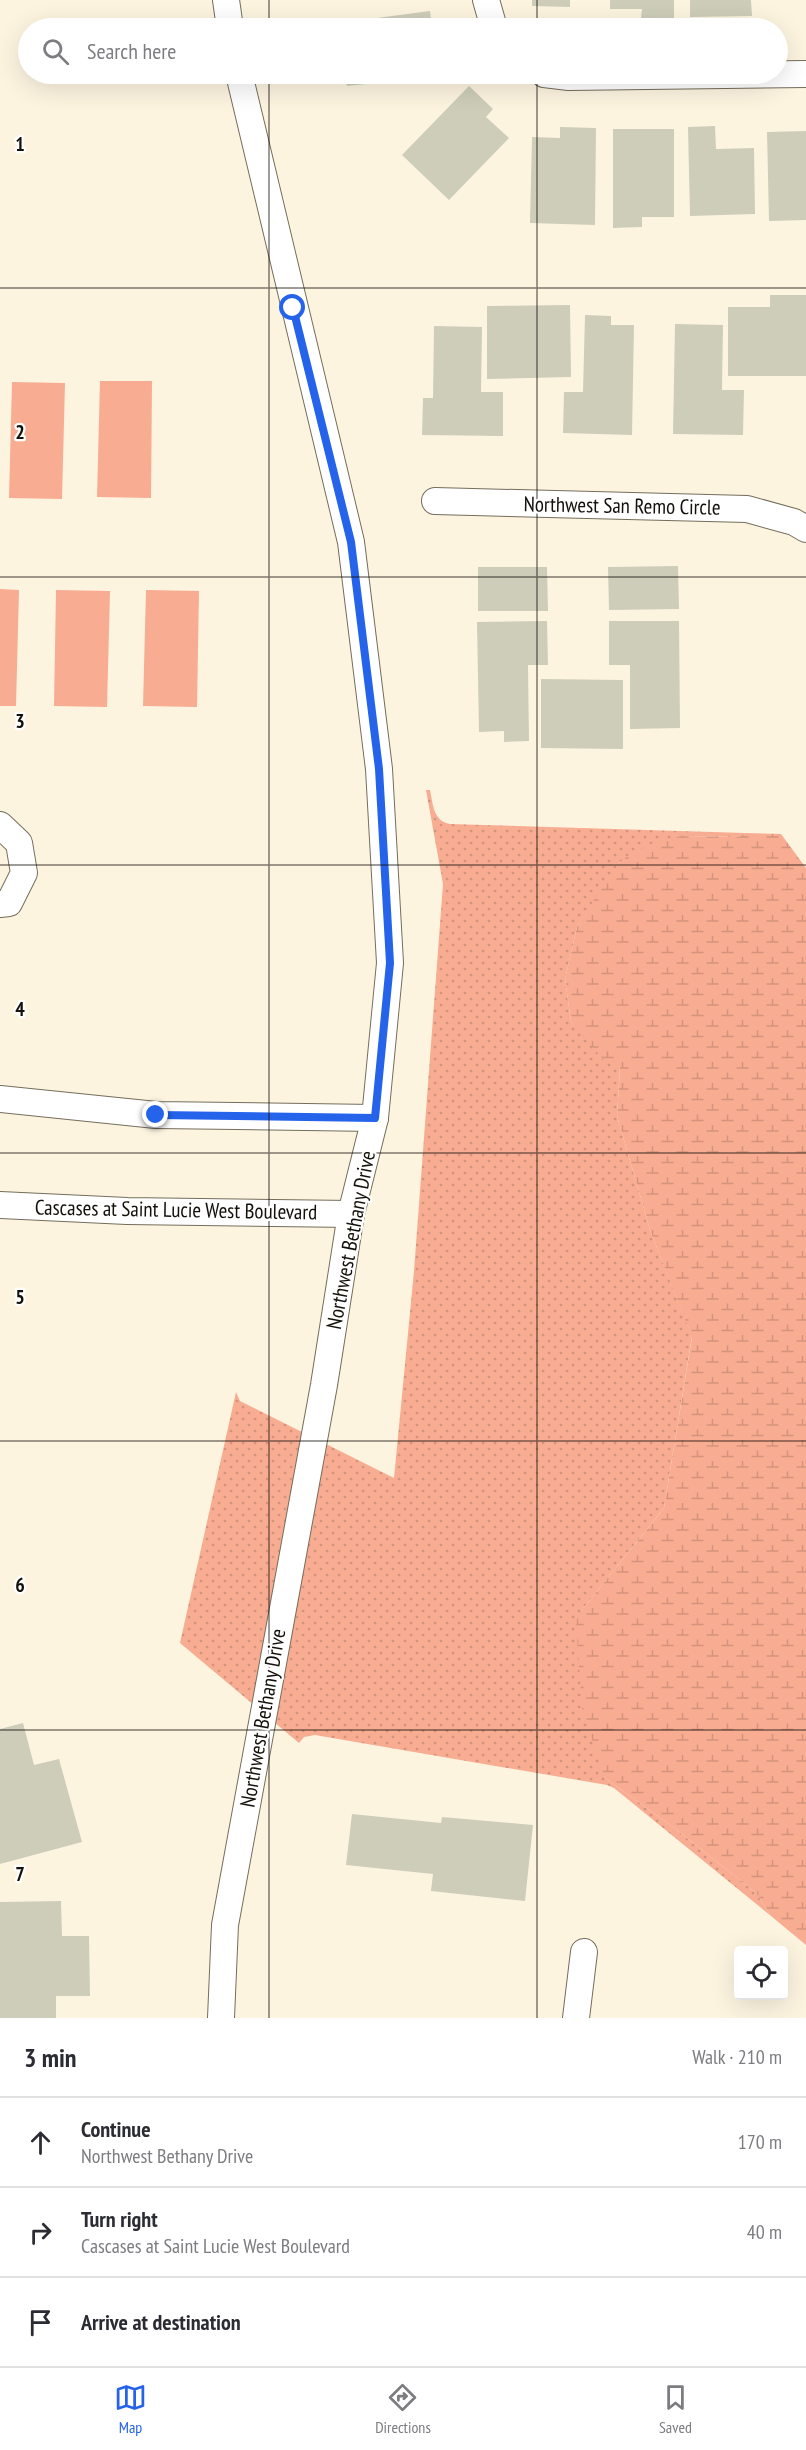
<!DOCTYPE html>
<meta charset="utf-8">
<style>
body{margin:0;font-family:"PT Sans Narrow",sans-serif;background:#f7f7f7;color:#2b2b33}
.controls{position:absolute;right:18px;bottom:18px;display:grid;overflow:hidden;border-radius:6px;box-shadow:0 6px 24px #0002}
.controls button{width:54px;height:54px;display:grid;place-items:center;padding:0;border:0;border-bottom:2px solid #e1e1e2;background:#fff;color:#2b2b33;font:30px sans-serif}
.stop{position:absolute;width:18px;height:18px;margin:-14px;border:4px solid #2563eb;border-radius:50%;background:#fff}
.stop.end{background:#2563eb;border-color:#fff;box-shadow:0 2px 6px #0008}
.list{margin:0;padding:0;list-style:none}
h2{display:flex;justify-content:space-between;align-items:center;height:78px;margin:0;padding:0 24px;font-size:26px}
h2 small{font-size:20px;font-weight:400;color:#7c7c81}
.list li{display:grid;grid-template-columns:39px 1fr auto;gap:18px;align-items:center;box-sizing:border-box;height:90px;padding:0 24px;border-top:2px solid #e1e1e2}
.list b{display:block;font-size:22px;white-space:nowrap}
.list p{margin:0;font-size:20px;white-space:nowrap;color:#7c7c81}
.list em{font-size:20px;font-style:normal;color:#7c7c81}
.icon{flex:none;width:33px;height:33px;fill:none;stroke:currentColor;stroke-width:2;stroke-linecap:round;stroke-linejoin:round}
.map{position:relative;flex:none;width:806px;height:2018px;overflow:hidden}
.search{position:absolute;background:#fff;box-shadow:0 6px 24px #0002;left:18px;right:18px;top:18px;height:66px;display:flex;align-items:center;gap:15px;box-sizing:border-box;padding:0 21px;border-radius:33px;color:#7c7c81;font-size:22px}
.sheet{height:348px;background:#fff}
nav{display:flex;justify-content:space-around;align-items:center;box-sizing:border-box;height:84px;border-top:2px solid #e1e1e2;background:#fff;font-size:16px;color:#7c7c81}
nav a{display:grid;justify-items:center;gap:3px}
nav .on{color:#2563eb}
.map>svg:first-child{display:block}
.green{fill:url(#green-dots)}
.wetland{fill:url(#wetland-marsh)}
.pitch{fill:#f8ac91}
.building{fill:#cdcdb9}
.lines{fill:none;stroke-linecap:round;stroke-linejoin:round}
.street-casing{stroke:#756d5c;stroke-width:28}
.street{stroke:#fff;stroke-width:26}
.route{stroke:#2563eb;stroke-width:8}
.grid{fill:none;stroke:#14110a;stroke-width:1.5;stroke-opacity:0.55}
.labels{text-anchor:middle;stroke-width:4.5;stroke-linejoin:round;paint-order:stroke}
.street-label{font-size:21px;fill:#14110a;stroke:#fff}
.grid-label{font-size:20px;text-anchor:middle;font-weight:bold;fill:#14110a;stroke:#fff;stroke-width:4.5;stroke-linejoin:round;paint-order:stroke}
</style>
<div class="map">
<svg width="806" height="2018" viewBox="0 0 806 2018">
<defs>
<pattern id="green-dots" width="8" height="8" patternUnits="userSpaceOnUse" patternTransform="scale(1.5)"><rect width="8" height="8" fill="#f8ac91"/><path d="M2 2h.1M6 6h.1" fill="none" stroke="#d4937c" stroke-width="1.8" stroke-linecap="round"/></pattern>
<pattern id="wetland-marsh" width="20" height="14" patternUnits="userSpaceOnUse" patternTransform="scale(1.5)"><rect width="20" height="14" fill="#f8ac91"/><path d="M1 5h8M5 5V1M11 12h8M15 12V8" fill="none" stroke="#d4937c"/></pattern>
</defs>
<rect width="100%" height="100%" fill="#fdf4e0"/>
<path class="green" d="M426 790H430C433 804 433 821 450 824L745 833 738 837 681 836 620 862 577 927 565 979 571 1022 620 1067 617 1116 651 1233 692 1336 664 1508 581 1611 605 1778 673 1827 756 1893 771 1916 614 1788 607 1785 315 1735 304 1737 299 1743 180 1643 236 1392 240 1401 394 1478 414 1271 443 884Z"/>
<path class="wetland" d="M745 833 781 834 806 868V1945L771 1916 756 1893 673 1827 605 1778 582 1709 576 1621 581 1611 664 1508 692 1337 651 1233 617 1116 620 1067 605 1062 571 1022 565 979 577 927 609 876 620 862 632 853 655 842 681 836 738 837Z"/>
<g class="pitch">
<path d="M100 381H152L151 498 97 497Z"/>
<path d="M12 382 65 383 62 499 9 498Z"/>
<path d="M0 589 19 590 16 706H0Z"/>
<path d="M56 590 110 591 107 707 54 706Z"/>
<path d="M146 590 199 591 197 707 143 706Z"/>
</g>
<g class="building">
<path d="M532 0H570V7L532 6Z"/>
<path d="M610 0H674V18H641L642 9H610Z"/>
<path d="M690 0H751L752 16 690 17Z"/>
<path d="M430 11 432 28H340L339 23Z"/>
<path d="M345 74H438V76L347 86Z"/>
<path d="M469 86 493 109 486 117 509 138 449 200 402 155Z"/>
<path d="M715 126 716 149 754 148 755 214 690 216 688 127Z"/>
<path d="M560 127 596 128 595 225 530 223 532 137 560 138Z"/>
<path d="M613 129H674V217H642V227L613 228Z"/>
<path d="M806 131V220L769 221 767 132Z"/>
<path d="M770 295H806V376H728V307H770Z"/>
<path d="M570 305 571 377 487 379V306Z"/>
<path d="M585 315 611 316V325H634L632 435 563 433 564 392H583Z"/>
<path d="M675 324 723 325 722 390H744L743 435 673 434Z"/>
<path d="M434 326 482 327 481 392H503V436L422 435 423 398H433Z"/>
<path d="M678 566 679 609 609 610 608 567Z"/>
<path d="M478 567H547L548 611H478Z"/>
<path d="M547 621 548 665H528L529 741 504 742V731L479 732 477 622Z"/>
<path d="M609 621H679L680 728 630 729V665H609Z"/>
<path d="M541 679 623 680V749L541 748Z"/>
<path d="M23 1723 34 1765 59 1759 82 1842 0 1864V1729Z"/>
<path d="M352 1814 441 1823 442 1817 533 1825 525 1901 431 1891 433 1874 346 1865Z"/>
<path d="M61 1901 62 1936H89L90 1996H56V2018H0V1902Z"/>
</g>
<g class="lines">
<g class="street-casing">
<g id="street">
<path d="M226 0 230 28"/>
<path d="M486 0 494 28"/>
<path d="M544 74 569 77 806 74"/>
<path d="M435 501 747 509 794 522 806 529"/>
<path d="M0 825 19 843 24 873 9 903 0 904"/>
<path d="M0 1099 156 1115 375 1118"/>
<path d="M0 1205 127 1211 351 1214"/>
<path d="M221 2018 225 1925 324 1385 351 1214 375 1118 390 963 379 769 351 542 239 74"/>
<path d="M576 2018 584 1952"/>
</g>
</g>
<use href="#street" class="street"/>
</g>
<g class="lines">
<path class="route" d="M156 1115 375 1118 390 963 379 769 351 542 293 308"/>
</g>
<path class="grid" d="M269 0V28M537 0V28M269 74V2018M537 74V2018M0 288H806M0 577H806M0 865H806M0 1153H806M0 1441H806M0 1730H806"/>
<g class="labels">
<g class="street-label">
<text transform="translate(622 506) rotate(1)" y="7">Northwest San Remo Circle</text>
<text transform="translate(176 1210) rotate(1)" y="7">Cascases at Saint Lucie West Boulevard</text>
<text transform="translate(351 1240) rotate(-79)" y="7">Northwest Bethany Drive</text>
<text transform="translate(263 1718) rotate(-80)" y="7">Northwest Bethany Drive</text>
</g>
</g>
<g class="grid-label">
<text x="20" y="151">1</text>
<text x="20" y="439">2</text>
<text x="20" y="728">3</text>
<text x="20" y="1016">4</text>
<text x="20" y="1304">5</text>
<text x="20" y="1592">6</text>
<text x="20" y="1881">7</text>
</g>
</svg>
<div class="controls">
<button><svg class="icon" aria-label="locate" viewBox="0 0 24 24"><circle cx="12" cy="12" r="6"/><path d="M12 2v4M12 18v4M2 12h4M18 12h4"/></svg></button>
</div>
<div class="stop" style="left:293px;top:308px"></div>
<div class="stop end" style="left:156px;top:1115px"></div>
<div class="search"><svg class="icon" aria-label="search" viewBox="0 0 24 24"><circle cx="10" cy="10" r="6"/><path d="M15 15l6 6"/></svg>Search here</div>
</div>
<section class="sheet">
<h2>3 min<small>Walk · 210 m</small></h2>
<ul class="list">
<li><svg class="icon" aria-label="ahead" viewBox="0 0 24 24"><path d="M12 20V5M6 11l6-6 6 6"/></svg><div><b>Continue</b><p>Northwest Bethany Drive</p></div><em>170 m</em></li>
<li><svg class="icon" aria-label="right" viewBox="0 0 24 24"><path d="M7 20v-9h11M14 6l5 5-5 5"/></svg><div><b>Turn right</b><p>Cascases at Saint Lucie West Boulevard</p></div><em>40 m</em></li>
<li><svg class="icon" aria-label="arrive" viewBox="0 0 24 24"><path d="M6 21V4h12l-3 4 3 4H6"/></svg><div><b>Arrive at destination</b></div></li>
</ul>
</section>
<nav>
<a class="on"><svg class="icon" aria-label="map" viewBox="0 0 24 24"><path d="M3 6l6-2 6 2 6-2v14l-6 2-6-2-6 2zM9 4v14M15 6v14"/></svg>Map</a>
<a><svg class="icon" aria-label="directions" viewBox="0 0 24 24"><path d="M12 3l9 9-9 9-9-9zM9 14v-3h6M13 9l2 2-2 2"/></svg>Directions</a>
<a><svg class="icon" aria-label="saved" viewBox="0 0 24 24"><path d="M7 4h10v16l-5-4-5 4z"/></svg>Saved</a>
</nav>
